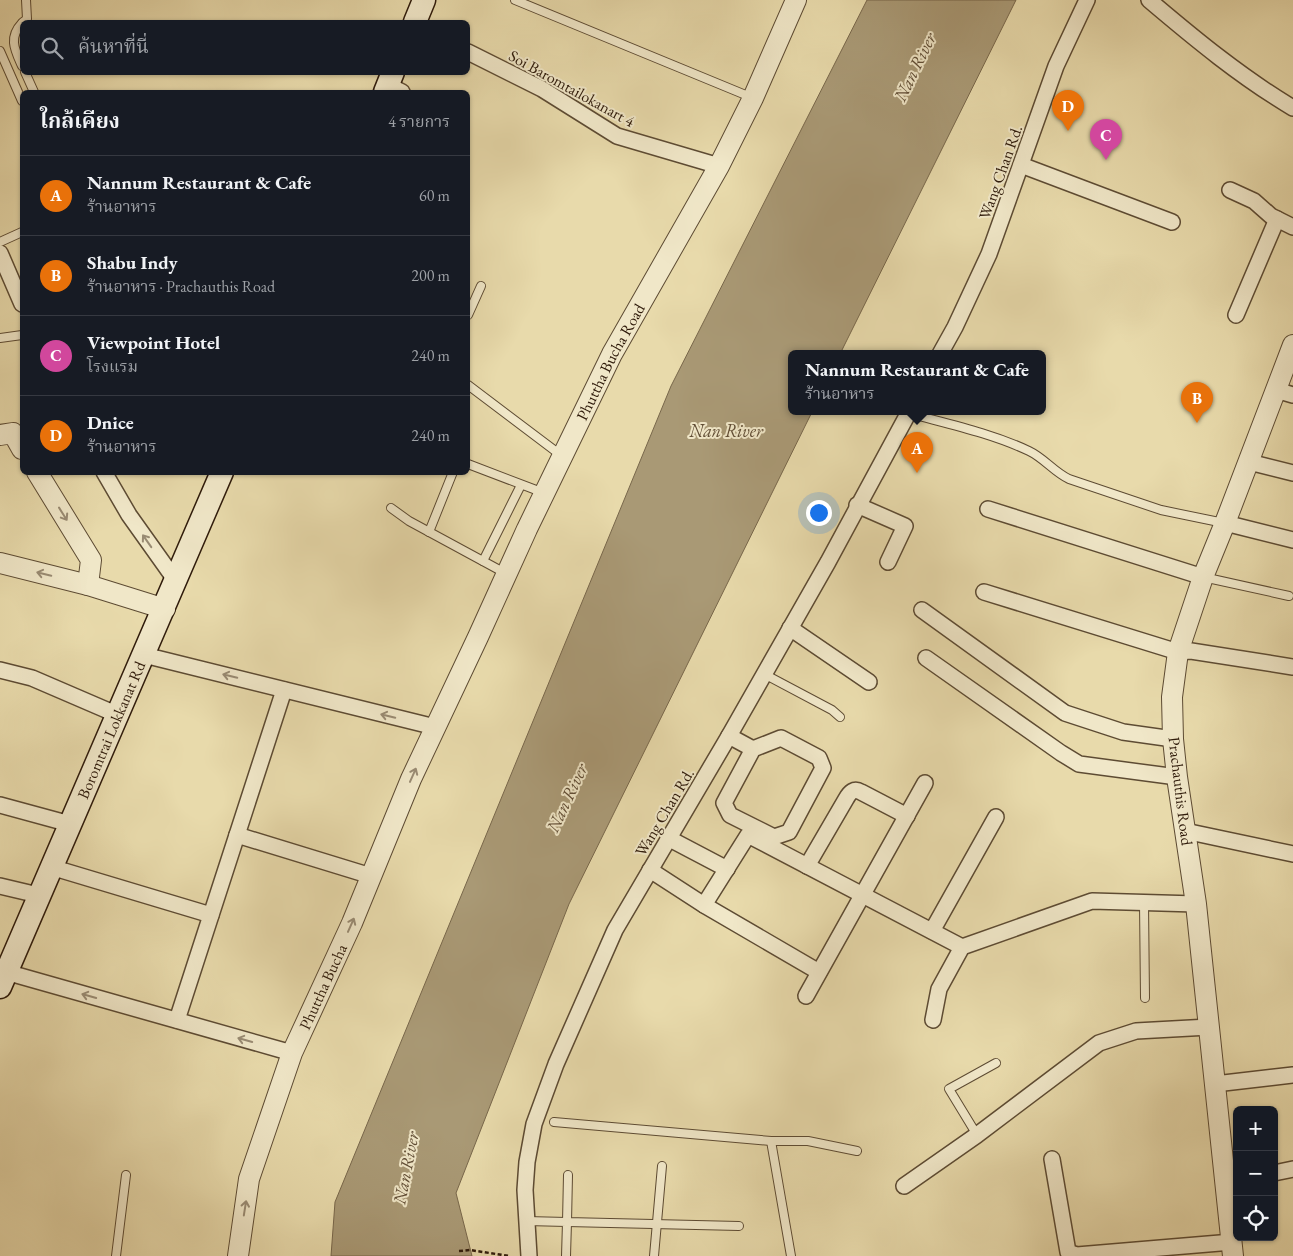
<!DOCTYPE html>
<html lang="th">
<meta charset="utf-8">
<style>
body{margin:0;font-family:"EB Garamond","Noto Serif Thai",serif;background:#20242c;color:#f1f3f6}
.controls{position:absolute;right:15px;bottom:15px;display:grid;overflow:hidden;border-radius:8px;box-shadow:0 1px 4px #0004}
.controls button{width:45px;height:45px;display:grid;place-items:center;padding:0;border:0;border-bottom:1px solid #363941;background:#171b24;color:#f1f3f6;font:25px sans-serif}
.you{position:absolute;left:818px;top:512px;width:18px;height:18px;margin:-12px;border:4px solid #fff;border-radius:50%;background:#1a73e8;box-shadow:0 0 0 8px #1a73e833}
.badge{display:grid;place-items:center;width:32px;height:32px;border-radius:50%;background:#ea580c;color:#fff;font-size:16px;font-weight:700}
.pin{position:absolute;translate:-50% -41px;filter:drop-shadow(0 1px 2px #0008)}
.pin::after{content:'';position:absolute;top:26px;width:18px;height:15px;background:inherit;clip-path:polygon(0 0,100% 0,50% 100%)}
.popup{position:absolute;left:788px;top:350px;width:258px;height:65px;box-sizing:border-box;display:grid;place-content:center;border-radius:8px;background:#171b24;filter:drop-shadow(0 1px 4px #0005);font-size:16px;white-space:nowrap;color:#9ea1a6}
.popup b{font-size:19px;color:#f1f3f6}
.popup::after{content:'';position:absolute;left:50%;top:100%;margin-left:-10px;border:10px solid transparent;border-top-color:#171b24}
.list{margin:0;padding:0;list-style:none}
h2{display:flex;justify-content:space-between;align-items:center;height:65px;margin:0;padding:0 20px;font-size:21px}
h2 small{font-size:16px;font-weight:400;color:#9ea1a6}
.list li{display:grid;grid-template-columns:32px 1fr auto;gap:15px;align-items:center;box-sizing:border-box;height:80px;padding:0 20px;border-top:1px solid #363941}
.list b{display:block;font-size:19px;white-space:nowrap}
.list p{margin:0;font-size:16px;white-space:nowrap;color:#9ea1a6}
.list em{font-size:16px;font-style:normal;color:#9ea1a6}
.icon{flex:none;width:28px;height:28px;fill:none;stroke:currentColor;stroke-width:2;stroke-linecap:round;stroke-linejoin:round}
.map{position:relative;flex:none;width:1293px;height:1256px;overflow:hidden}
.search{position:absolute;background:#171b24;box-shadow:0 1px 4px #0004;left:20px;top:20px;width:450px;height:55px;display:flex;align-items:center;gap:12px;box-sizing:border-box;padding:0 18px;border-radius:8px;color:#9ea1a6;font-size:19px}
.panel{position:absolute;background:#171b24;box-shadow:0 1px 4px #0004;left:20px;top:90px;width:450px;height:385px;border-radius:8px}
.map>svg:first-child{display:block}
.water{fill:#a99975;stroke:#78674b}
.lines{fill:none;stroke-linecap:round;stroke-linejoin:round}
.service-casing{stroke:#5d4b33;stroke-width:10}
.minor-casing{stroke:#5d4b33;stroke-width:18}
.tertiary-casing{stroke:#5d4b33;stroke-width:22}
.secondary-casing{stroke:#2f1b0b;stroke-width:25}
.path{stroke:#2f1b0b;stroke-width:2.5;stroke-dasharray:4 2.5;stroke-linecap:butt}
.service{stroke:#f0e7c8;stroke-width:8}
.minor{stroke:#f0e7c8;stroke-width:15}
.tertiary{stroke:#f0e7c8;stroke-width:20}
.secondary{stroke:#f0e7c8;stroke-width:22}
.oneway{stroke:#998b73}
.labels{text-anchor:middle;stroke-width:4;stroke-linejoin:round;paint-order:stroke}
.street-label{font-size:16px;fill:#2f1b0b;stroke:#f0e7c8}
.water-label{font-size:18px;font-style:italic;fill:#604d35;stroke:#f0e7c8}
</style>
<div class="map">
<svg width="1293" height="1256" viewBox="0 0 1293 1256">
<rect width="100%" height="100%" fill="#e8daab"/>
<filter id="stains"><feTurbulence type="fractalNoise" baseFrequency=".004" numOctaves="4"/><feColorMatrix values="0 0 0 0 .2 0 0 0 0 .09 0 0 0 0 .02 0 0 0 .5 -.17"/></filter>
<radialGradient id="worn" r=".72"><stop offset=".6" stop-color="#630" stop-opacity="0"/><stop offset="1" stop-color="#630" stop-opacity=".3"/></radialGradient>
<path class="water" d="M867 0H1016L840 354H792V412H812L569 904 456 1193 472 1256H331L335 1202 671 386Z"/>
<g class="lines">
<g class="service-casing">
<g id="service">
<path d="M515 0 753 98"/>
<path d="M23 22 27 19 26 0"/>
<path d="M22 23C8 38 15 50 22 66"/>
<path d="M0 51 22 101"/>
<path d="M25 72 34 92"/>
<path d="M0 242 22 232"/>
<path d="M468 315 481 286"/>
<path d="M0 338 22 335"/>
<path d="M468 385 562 456"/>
<path d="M908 413C948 424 991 433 1029 451 1044 458 1054 472 1069 479L1161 510 1224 523"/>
<path d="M468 464 544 493"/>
<path d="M391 508 409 521 505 573"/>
<path d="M429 532 453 472"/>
<path d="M483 561 521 485"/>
<path d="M1203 577 1289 596"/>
<path d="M764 674 832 710 840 717"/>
<path d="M1144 903 1145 998"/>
<path d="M554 1122 771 1141H808L857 1151"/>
<path d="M977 1135 949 1089 996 1063"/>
<path d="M771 1141 791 1256"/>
<path d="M568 1175 567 1222 739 1226"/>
<path d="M526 1221 567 1222 566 1256"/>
<path d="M116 1256 126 1175"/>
<path d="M654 1256 662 1166"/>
</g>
</g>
<g class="minor-casing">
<g id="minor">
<path d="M1149 0C1195 39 1241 77 1293 108"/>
<path d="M468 52 542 89 617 136 719 166"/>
<path d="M388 85 402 92"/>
<path d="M1021 165 1172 222"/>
<path d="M1230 190 1254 201 1271 216 1293 227"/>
<path d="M0 253 22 304"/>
<path d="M1236 315 1277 219"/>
<path d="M940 354 955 327 989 254 1056 66 1087 0"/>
<path d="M1276 390 1293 395"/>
<path d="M1249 462 1293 473"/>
<path d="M104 472 129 515 176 581"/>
<path d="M857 505 905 526 888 562"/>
<path d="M988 509 1203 577"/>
<path d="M1225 523 1293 540"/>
<path d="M984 592 1178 652 1191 651 1293 667"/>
<path d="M922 610 1065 713 1123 732 1173 739"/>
<path d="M790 628 869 682"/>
<path d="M144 655 435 727"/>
<path d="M926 658 1061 753 1079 764 1177 777"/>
<path d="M0 670 32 678 118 715"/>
<path d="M729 736 753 749 724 803 730 815 774 837 789 832 823 768 819 758 781 738 753 749"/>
<path d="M0 805 70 824"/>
<path d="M1185 831 1293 854"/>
<path d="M237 835 371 876"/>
<path d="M668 838 727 869"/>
<path d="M807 866 846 799C850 792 854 788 861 792L907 816"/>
<path d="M51 867 211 915"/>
<path d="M650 870 704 905 819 972"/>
<path d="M0 886 38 895"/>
<path d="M704 905 748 835 962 947"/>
<path d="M932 931 996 817"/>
<path d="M6 972 292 1053"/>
<path d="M806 996 925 783"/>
<path d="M177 1020 284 690"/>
<path d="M933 1020 939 989 962 947 1092 901 1196 904"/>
<path d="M1215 1084 1293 1075"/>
<path d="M1052 1159 1068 1252 1077 1255 1232 1242"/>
<path d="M1274 1173 1293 1169"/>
<path d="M904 1186 977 1135 1099 1043 1136 1031 1209 1027"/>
<path d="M529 1256 525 1190 527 1162 534 1124 556 1064 615 930 729 736 828 562 909 412"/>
</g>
</g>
<g class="tertiary-casing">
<g id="tertiary">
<path d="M0 435 13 433 22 449"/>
<path d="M37 472 91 560 88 585"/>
<path d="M0 563 88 585 165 609"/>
<path id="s1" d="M238 1256 249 1179 292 1053 352 923 411 779 478 637 527 529 612 354 719 166 753 98 796 0"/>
<path d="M1233 1256 1196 904 1177 777 1173 739 1172 697 1178 652 1203 577 1225 523 1293 345"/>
</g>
</g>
<g class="secondary-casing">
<g id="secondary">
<path d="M415 22 424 0"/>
<path d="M385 92 393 72"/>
<path id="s2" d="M0 987 222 472"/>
</g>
</g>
<path class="path" d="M459 1251 470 1250 509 1256"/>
<use href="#service" class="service"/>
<use href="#minor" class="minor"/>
<use href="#tertiary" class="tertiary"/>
<use href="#secondary" class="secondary"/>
</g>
<defs><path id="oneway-shaft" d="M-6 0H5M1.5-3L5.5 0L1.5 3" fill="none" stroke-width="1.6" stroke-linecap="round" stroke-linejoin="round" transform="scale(1.25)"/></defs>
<g class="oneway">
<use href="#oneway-shaft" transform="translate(63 514) rotate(58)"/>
<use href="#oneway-shaft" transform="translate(147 541) rotate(-125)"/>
<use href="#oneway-shaft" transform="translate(44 574) rotate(-166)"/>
<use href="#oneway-shaft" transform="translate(230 676) rotate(-166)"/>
<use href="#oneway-shaft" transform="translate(388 716) rotate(-166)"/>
<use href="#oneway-shaft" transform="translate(413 775) rotate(-66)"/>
<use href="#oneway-shaft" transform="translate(351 925) rotate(-66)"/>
<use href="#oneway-shaft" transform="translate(89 996) rotate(-164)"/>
<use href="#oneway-shaft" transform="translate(245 1040) rotate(-164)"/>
<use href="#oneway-shaft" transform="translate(245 1208) rotate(-81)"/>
</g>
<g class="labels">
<g class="street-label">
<text transform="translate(572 88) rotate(29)" y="6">Soi Baromtailokanart 4</text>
<text transform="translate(1000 172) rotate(-70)" y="6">Wang Chan Rd.</text>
<text dy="6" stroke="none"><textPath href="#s1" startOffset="972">Phuttha Bucha Road</textPath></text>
<text dy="6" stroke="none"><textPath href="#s2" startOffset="280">Boromtrai Lokkanat Rd</textPath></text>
<text transform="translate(1181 791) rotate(83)" y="6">Prachauthis Road</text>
<text transform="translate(664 812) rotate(-59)" y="6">Wang Chan Rd.</text>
<text dy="6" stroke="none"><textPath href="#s1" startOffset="284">Phuttha Bucha</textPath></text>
</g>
<g class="water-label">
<text transform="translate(915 67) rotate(-64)" y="6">Nan River</text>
<text x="726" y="437">Nan River</text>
<text transform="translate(567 798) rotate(-65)" y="6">Nan River</text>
<text transform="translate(406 1168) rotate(-79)" y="6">Nan River</text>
</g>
</g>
<rect width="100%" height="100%" filter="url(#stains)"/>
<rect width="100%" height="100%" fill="url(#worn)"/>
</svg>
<div class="controls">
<button>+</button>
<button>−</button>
<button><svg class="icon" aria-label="locate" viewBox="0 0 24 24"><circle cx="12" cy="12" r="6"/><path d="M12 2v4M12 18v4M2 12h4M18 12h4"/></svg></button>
</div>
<div class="you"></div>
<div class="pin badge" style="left:917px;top:473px;background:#e8710a">A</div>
<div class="popup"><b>Nannum Restaurant &amp; Cafe</b>ร้านอาหาร</div>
<div class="pin badge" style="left:1197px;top:423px;background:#e8710a">B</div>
<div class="pin badge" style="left:1106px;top:160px;background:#d1479c">C</div>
<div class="pin badge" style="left:1068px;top:131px;background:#e8710a">D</div>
<div class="search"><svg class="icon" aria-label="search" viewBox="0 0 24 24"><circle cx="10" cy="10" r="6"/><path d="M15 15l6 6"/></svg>ค้นหาที่นี่</div>
<section class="panel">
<h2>ใกล้เคียง<small>4 รายการ</small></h2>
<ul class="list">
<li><span class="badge" style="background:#e8710a">A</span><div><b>Nannum Restaurant &amp; Cafe</b><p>ร้านอาหาร</p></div><em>60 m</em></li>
<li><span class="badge" style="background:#e8710a">B</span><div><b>Shabu Indy</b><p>ร้านอาหาร · Prachauthis Road</p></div><em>200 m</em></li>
<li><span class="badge" style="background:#d1479c">C</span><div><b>Viewpoint Hotel</b><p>โรงแรม</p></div><em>240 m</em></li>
<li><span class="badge" style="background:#e8710a">D</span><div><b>Dnice</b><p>ร้านอาหาร</p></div><em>240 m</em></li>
</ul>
</section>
</div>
